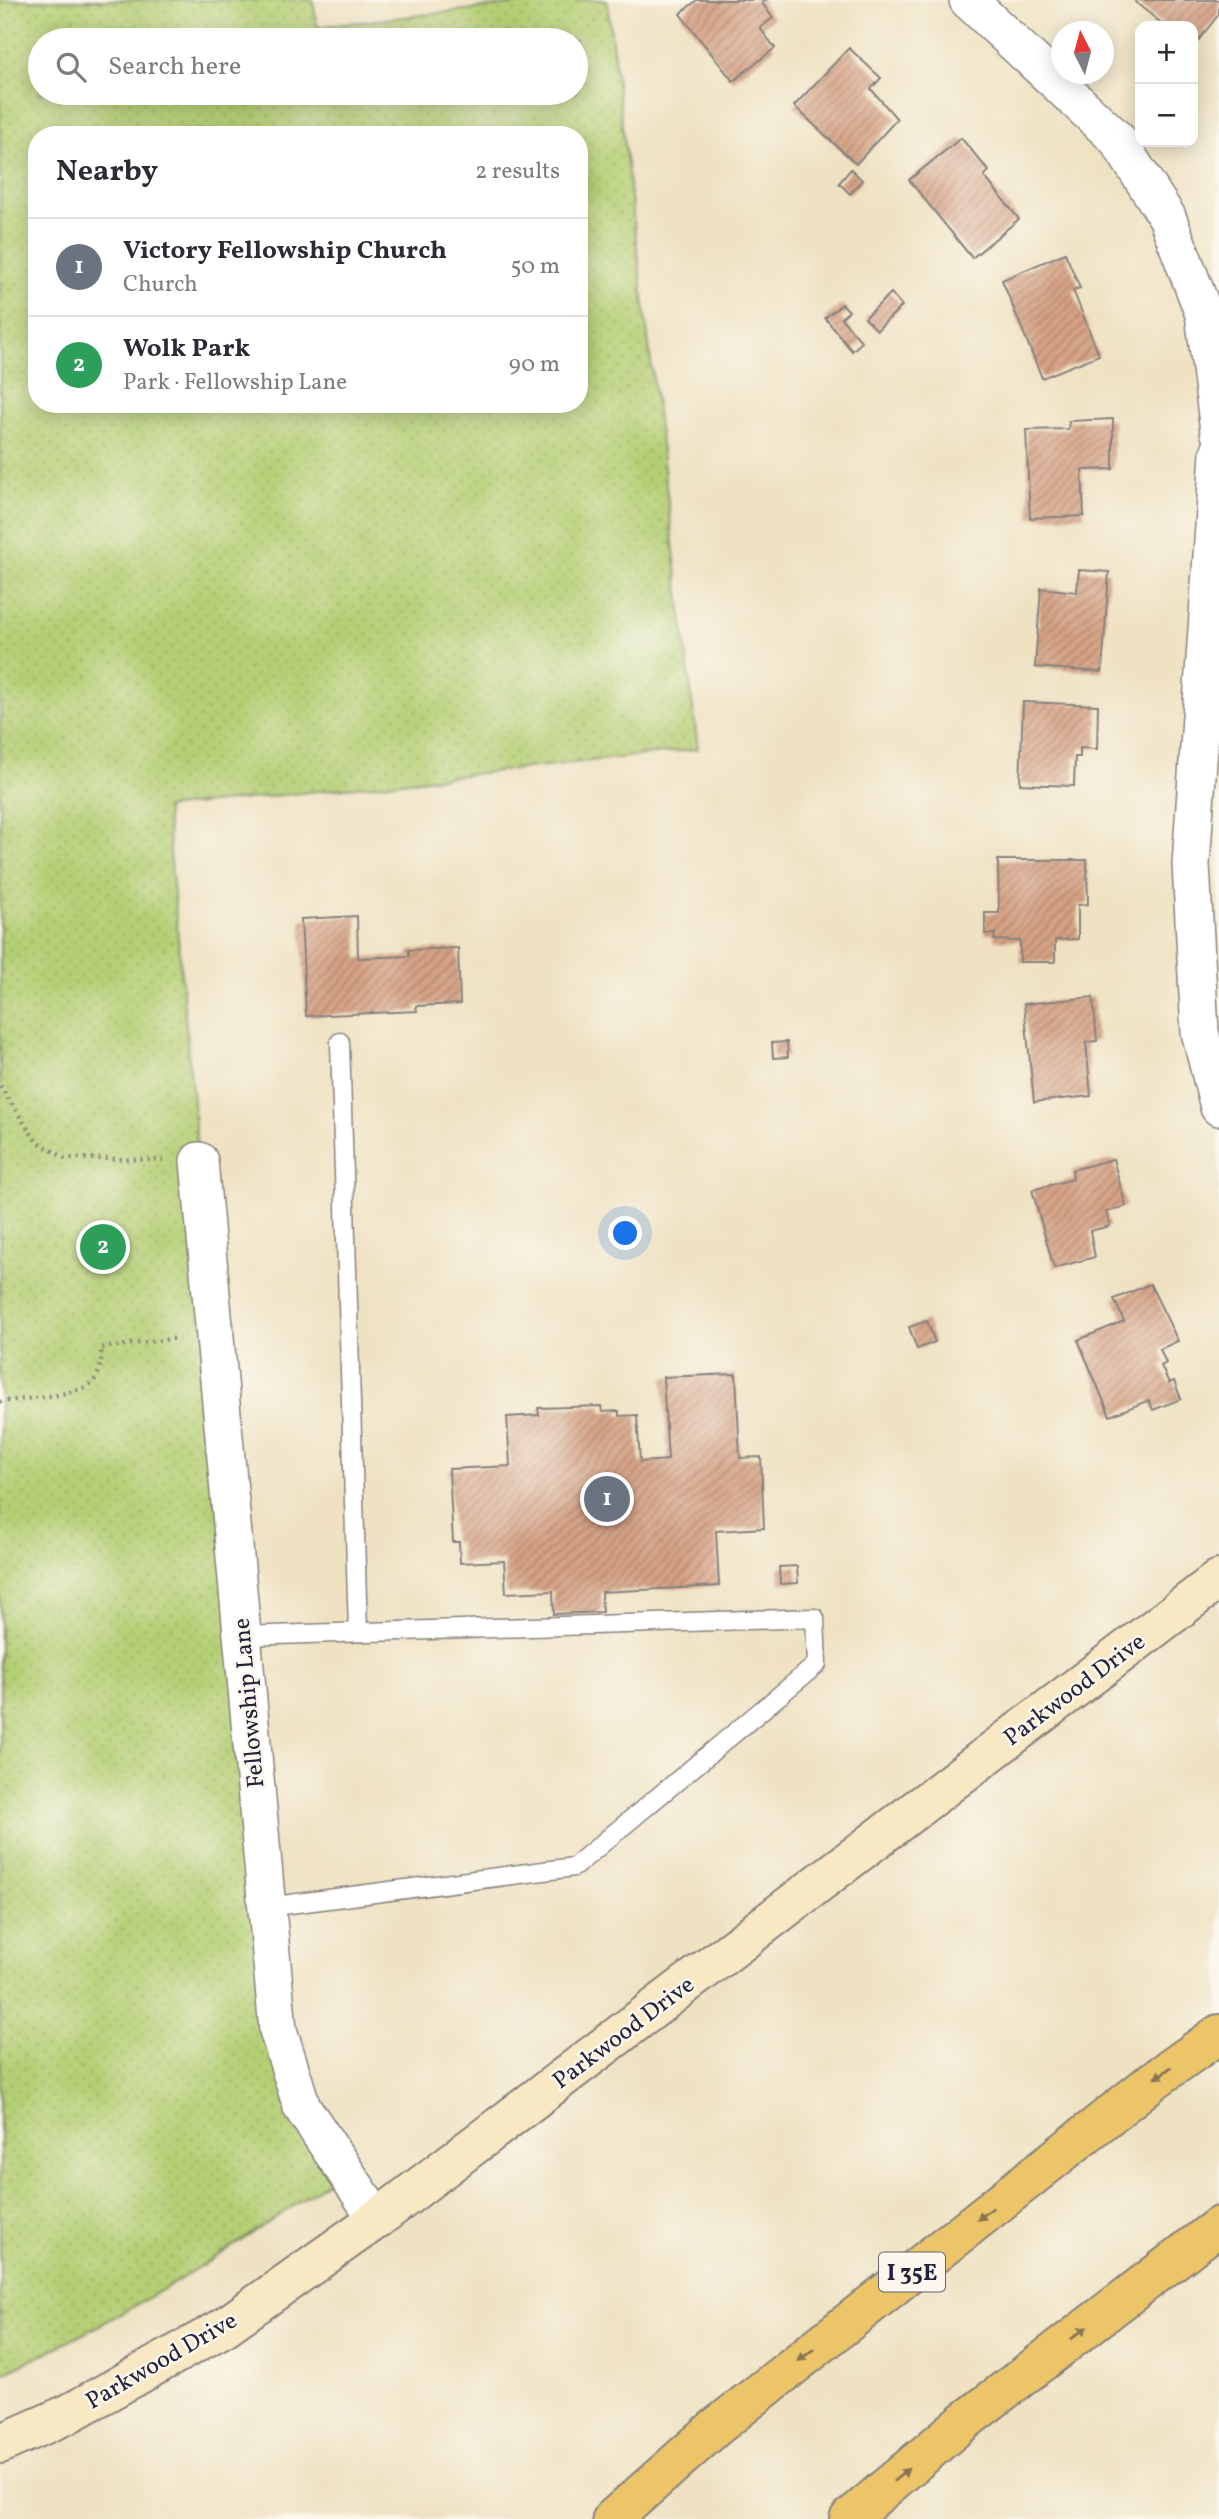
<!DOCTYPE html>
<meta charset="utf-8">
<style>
body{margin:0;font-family:Vollkorn,serif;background:#f2f2f3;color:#2b2b33}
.controls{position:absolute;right:21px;top:21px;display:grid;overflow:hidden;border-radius:14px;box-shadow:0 4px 18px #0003}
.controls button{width:63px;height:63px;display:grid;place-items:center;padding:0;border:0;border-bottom:2px solid #e1e1e2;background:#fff;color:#2b2b33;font:35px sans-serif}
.compass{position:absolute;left:1051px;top:21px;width:63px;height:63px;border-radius:50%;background:#fff;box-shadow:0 4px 18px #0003;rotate:354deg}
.you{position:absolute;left:626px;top:1234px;width:24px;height:24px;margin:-18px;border:5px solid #fff;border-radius:50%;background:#1a73e8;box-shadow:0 0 0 10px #1a73e833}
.badge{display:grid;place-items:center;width:46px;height:46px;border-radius:50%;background:#d1495b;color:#fff;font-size:23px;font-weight:700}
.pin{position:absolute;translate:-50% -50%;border:4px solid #fff;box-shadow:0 2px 7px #0006}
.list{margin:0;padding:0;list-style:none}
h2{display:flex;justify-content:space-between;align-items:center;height:91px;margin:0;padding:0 28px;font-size:30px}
h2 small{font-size:23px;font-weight:400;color:#7c7c81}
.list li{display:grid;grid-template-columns:46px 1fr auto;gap:21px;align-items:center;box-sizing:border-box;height:98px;padding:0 28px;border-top:2px solid #e1e1e2}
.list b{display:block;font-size:26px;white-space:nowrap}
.list p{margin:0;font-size:23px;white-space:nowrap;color:#7c7c81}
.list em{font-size:23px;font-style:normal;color:#7c7c81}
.icon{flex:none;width:38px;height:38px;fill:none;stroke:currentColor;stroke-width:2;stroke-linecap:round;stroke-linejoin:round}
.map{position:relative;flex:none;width:1219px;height:2519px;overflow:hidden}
.search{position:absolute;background:#fff;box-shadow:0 4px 18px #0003;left:28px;top:28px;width:560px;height:77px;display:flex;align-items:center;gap:18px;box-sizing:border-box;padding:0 24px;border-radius:38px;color:#7c7c81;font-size:26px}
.panel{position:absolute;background:#fff;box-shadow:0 4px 18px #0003;left:28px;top:126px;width:560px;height:287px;border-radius:28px}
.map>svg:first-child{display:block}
.park{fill:url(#park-dots);stroke:#6c7858;stroke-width:2;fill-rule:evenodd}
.building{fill:url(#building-hatch)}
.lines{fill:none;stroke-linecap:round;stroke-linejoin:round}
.lane-casing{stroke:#88827e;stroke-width:21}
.street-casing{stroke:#88827e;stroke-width:40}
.secondary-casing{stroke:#88827e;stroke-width:42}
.highway-casing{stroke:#88827e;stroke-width:42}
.path{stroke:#88827e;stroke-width:4.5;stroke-dasharray:2 5;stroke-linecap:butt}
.lane{stroke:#fff;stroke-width:18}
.street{stroke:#fff;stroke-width:37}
.secondary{stroke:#f8e8c3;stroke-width:38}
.highway{stroke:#edc569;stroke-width:38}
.oneway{fill:#887452}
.labels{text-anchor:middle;stroke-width:5;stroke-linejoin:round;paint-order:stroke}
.shield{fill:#fbf7ec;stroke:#636270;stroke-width:2}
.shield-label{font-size:23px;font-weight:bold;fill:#22223b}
.street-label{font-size:24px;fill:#22223b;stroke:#fbf7ec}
</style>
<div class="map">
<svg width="1219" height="2519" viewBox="0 0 1219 2519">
<defs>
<pattern id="park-dots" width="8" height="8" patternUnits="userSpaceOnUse" patternTransform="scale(1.75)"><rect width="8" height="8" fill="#b5cf75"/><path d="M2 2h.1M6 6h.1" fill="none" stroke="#9bb166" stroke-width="1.8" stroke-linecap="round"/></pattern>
<pattern id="building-hatch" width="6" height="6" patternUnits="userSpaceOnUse" patternTransform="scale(1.75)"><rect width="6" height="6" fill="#d6a285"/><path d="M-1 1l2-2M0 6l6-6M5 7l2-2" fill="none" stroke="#ad846e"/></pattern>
</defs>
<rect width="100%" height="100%" fill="#fbf7ec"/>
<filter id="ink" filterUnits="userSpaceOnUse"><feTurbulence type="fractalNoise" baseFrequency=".0143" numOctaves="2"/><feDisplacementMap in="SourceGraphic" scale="14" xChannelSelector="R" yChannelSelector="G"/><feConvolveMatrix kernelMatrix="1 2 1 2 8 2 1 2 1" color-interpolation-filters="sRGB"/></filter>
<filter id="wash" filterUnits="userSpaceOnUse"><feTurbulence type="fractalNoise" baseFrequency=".00686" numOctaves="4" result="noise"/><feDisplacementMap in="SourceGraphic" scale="28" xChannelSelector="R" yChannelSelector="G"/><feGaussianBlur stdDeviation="1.57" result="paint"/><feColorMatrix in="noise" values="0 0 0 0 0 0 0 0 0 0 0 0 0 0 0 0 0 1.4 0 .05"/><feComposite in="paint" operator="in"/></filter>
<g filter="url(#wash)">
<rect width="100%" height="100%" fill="#efe2c2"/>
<path class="park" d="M0 0H313L317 27 554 0H607L698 749 166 808 278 2030 342 2171C231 2252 125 2317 0 2375ZM40 40H576V93H40ZM37 135H579V404H37Z"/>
<g id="blocks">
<g class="building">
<path d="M697 0H766L762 3 773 18 760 28 775 48 733 81 680 14Z"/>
<path d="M1137 0H1219V14L1193 47V26H1165L1135 2Z"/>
<path d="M849 48 881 78 871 89 897 119 856 164 794 106Z"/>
<path d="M961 138 989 171 984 176 1019 219 972 258 909 180Z"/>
<path d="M851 169 862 180 850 194 839 183Z"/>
<path d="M1065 253 1080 288 1073 290 1099 355 1042 378 1002 280Z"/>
<path d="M891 293 902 306 877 330 865 318Z"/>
<path d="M842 304 849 311 841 318 862 342 852 351 825 318Z"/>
<path d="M1113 419V469L1082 470 1084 516 1030 518 1026 430 1068 429 1069 421Z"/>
<path d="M1079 570 1109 572 1102 672 1035 667 1041 588 1077 592Z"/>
<path d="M1023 702 1098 705 1097 749 1080 748V757H1075L1074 786 1020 784Z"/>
<path d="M998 860H1087L1088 904 1078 905V939L1055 940V962H1020V941L994 940 995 934H985V913H999Z"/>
<path d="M357 916 358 958 409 956V950L458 948 460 1004 416 1006 417 1011 306 1016 301 919Z"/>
<path d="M1093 997 1097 1041 1086 1042 1091 1096 1034 1102 1024 1004Z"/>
<path d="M787 1042 788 1057 773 1058 772 1043Z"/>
<path d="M1113 1159 1126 1206 1106 1212 1110 1226 1090 1231 1095 1257 1054 1268 1032 1190 1073 1179 1072 1170Z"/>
<path d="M1150 1284 1178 1341 1160 1349 1166 1363 1161 1366 1169 1383 1174 1381 1181 1399 1153 1410 1149 1400 1110 1416 1078 1340 1124 1321 1114 1299Z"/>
<path d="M927 1321 935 1342 917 1349 909 1327Z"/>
<path d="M736 1374 740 1458 761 1457 764 1528 716 1531 719 1586 601 1592 602 1612 554 1614 553 1591 506 1593 504 1561 460 1563 459 1542H453L449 1469 510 1466 507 1417 539 1415 538 1408 601 1406 602 1412 619 1411V1416L637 1415 640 1462 668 1460 663 1377Z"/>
<path d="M797 1566 798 1583 780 1584 779 1567Z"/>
</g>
</g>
</g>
<g filter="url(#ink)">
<use href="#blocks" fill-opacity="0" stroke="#88827e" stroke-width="2"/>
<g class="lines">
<g class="lane-casing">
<g id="lane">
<path d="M340 1042 358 1632"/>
<path d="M242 1636 815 1618 817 1664 574 1867 267 1907"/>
</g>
</g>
<g class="street-casing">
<g id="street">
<path d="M968 0 1117 139 1167 217 1204 314 1219 431"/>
<path d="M1219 453 1191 864 1200 1032 1219 1107"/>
<path d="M199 1161 278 2030 302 2107 377 2219"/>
</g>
</g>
<g class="secondary-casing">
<path id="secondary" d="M0 2444 68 2414 223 2328 377 2219 1219 1579"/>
</g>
<g class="highway-casing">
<g id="highway">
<path d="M612 2519 716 2427 1153 2081 1219 2034"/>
<path d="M849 2519 962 2423 1219 2226"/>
</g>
</g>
<g class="path">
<path d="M0 1086 36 1141 65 1158 163 1160"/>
<path d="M0 1402C22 1398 75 1397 91 1383 101 1375 102 1360 101 1348L179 1338"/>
</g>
<use href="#lane" class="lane"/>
<use href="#street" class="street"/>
<use href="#secondary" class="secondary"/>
<use href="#highway" class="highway"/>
</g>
<defs><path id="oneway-solid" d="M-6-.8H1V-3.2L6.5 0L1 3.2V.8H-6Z" transform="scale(1.75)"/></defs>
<g class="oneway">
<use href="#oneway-solid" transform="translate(1163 2073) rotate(145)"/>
<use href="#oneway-solid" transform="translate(985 2214) rotate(142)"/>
<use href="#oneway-solid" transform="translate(1079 2333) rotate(-37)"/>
<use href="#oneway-solid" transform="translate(806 2355) rotate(142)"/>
<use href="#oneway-solid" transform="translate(901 2475) rotate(-40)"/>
</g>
</g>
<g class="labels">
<rect class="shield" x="879" y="2252.5" width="66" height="39" rx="5"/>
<g class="shield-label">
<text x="912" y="2280">I 35E</text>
</g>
<g class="street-label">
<text transform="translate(1074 1689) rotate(-37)" y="8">Parkwood Drive</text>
<text transform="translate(248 1703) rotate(-95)" y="8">Fellowship Lane</text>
<text transform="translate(623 2032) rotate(-37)" y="8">Parkwood Drive</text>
<text transform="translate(161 2360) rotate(-30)" y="8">Parkwood Drive</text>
</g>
</g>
</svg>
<div class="controls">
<button>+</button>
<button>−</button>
</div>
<svg class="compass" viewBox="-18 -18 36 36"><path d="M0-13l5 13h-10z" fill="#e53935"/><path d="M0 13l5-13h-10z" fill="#7c7c81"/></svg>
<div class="you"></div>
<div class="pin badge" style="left:607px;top:1499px;background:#6b7280">1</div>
<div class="pin badge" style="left:103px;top:1247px;background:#2e9e5b">2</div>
<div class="search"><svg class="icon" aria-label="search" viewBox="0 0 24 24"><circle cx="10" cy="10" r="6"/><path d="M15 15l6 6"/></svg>Search here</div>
<section class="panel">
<h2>Nearby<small>2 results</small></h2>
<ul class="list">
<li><span class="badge" style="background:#6b7280">1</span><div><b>Victory Fellowship Church</b><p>Church</p></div><em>50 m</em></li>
<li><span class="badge" style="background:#2e9e5b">2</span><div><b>Wolk Park</b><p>Park · Fellowship Lane</p></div><em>90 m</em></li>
</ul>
</section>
</div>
